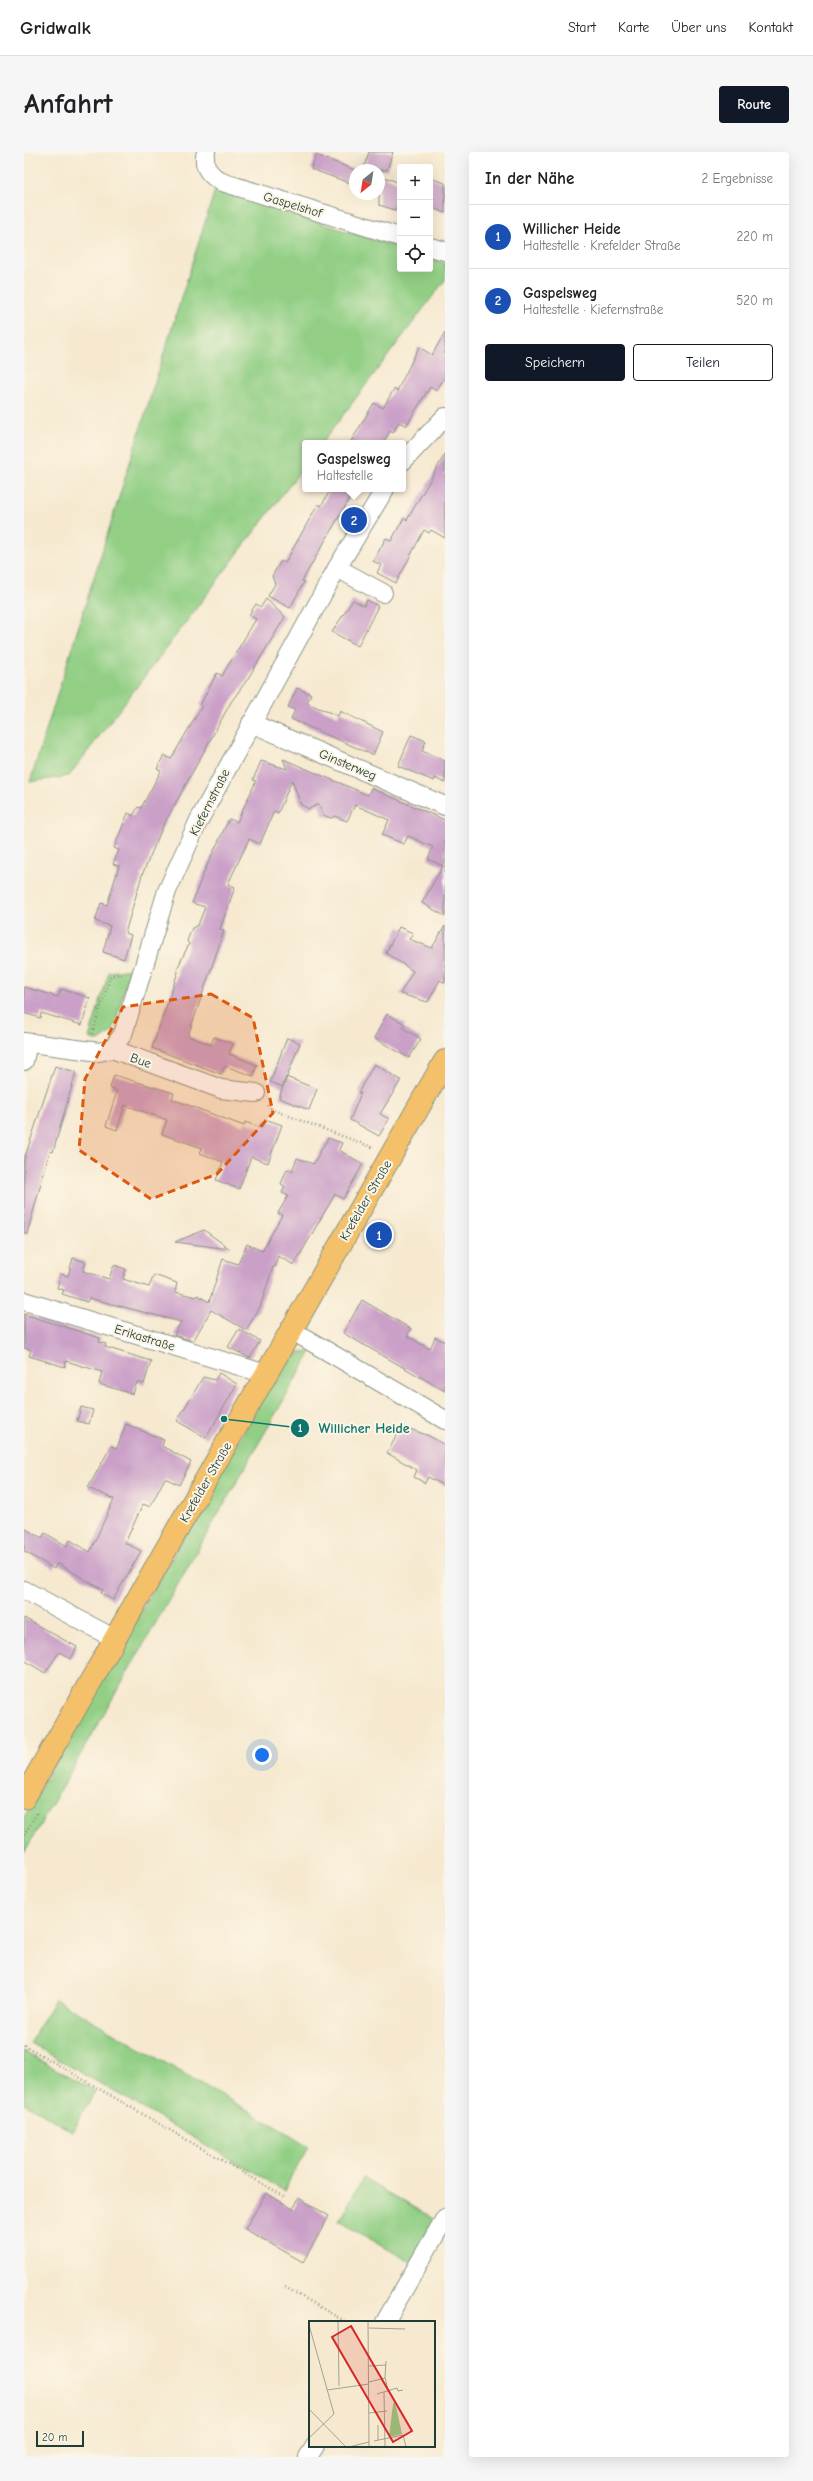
<!DOCTYPE html>
<html lang="de">
<meta charset="utf-8">
<style>
body{margin:0;font-family:"Comic Neue",sans-serif;background:#f6f6f6;color:#202124}
.controls{position:absolute;right:12px;top:12px;display:grid;overflow:hidden;border-radius:4px;box-shadow:0 4px 16px #0002}
.controls button{width:36px;height:36px;display:grid;place-items:center;padding:0;border:0;border-bottom:1px solid #e0e0e0;background:#fff;color:#202124;font:20px sans-serif}
.compass{position:absolute;left:325px;top:12px;width:36px;height:36px;border-radius:50%;background:#fff;box-shadow:0 4px 16px #0002;rotate:210deg}
.scale{position:absolute;left:12px;bottom:10px;width:48px;box-sizing:border-box;padding-left:4px;border:2px solid #1f3d34;border-top:0;font-size:11px;line-height:14px;white-space:nowrap;color:#1f3d34;-webkit-text-stroke:3px #fcf5e5;paint-order:stroke}
.you{position:absolute;left:238px;top:1603px;width:14px;height:14px;margin:-10px;border:3px solid #fff;border-radius:50%;background:#1a73e8;box-shadow:0 0 0 6px #1a73e833}
.badge{display:grid;place-items:center;width:26px;height:26px;border-radius:50%;background:#111827;color:#fff;font-size:13px;font-weight:700}
.pin{position:absolute;translate:-50% -50%;border:2px solid #fff;box-shadow:0 1px 4px #0006}
.popup{position:absolute;left:278px;top:288px;width:104px;height:52px;box-sizing:border-box;display:grid;place-content:center;border-radius:4px;background:#fff;filter:drop-shadow(0 1px 3px #0005);font-size:13px;white-space:nowrap;color:#757577}
.popup b{font-size:15px;color:#202124}
.popup::after{content:'';position:absolute;left:50%;top:100%;margin-left:-8px;border:8px solid transparent;border-top-color:#fff}
.list{margin:0;padding:0;list-style:none}
h2{display:flex;justify-content:space-between;align-items:center;height:52px;margin:0;padding:0 16px;font-size:17px}
h2 small{font-size:13px;font-weight:400;color:#757577}
.list li{display:grid;grid-template-columns:26px 1fr auto;gap:12px;align-items:center;box-sizing:border-box;height:64px;padding:0 16px;border-top:1px solid #e0e0e0}
.list b{display:block;font-size:15px;white-space:nowrap}
.list p{margin:0;font-size:13px;white-space:nowrap;color:#757577}
.list em{font-size:13px;font-style:normal;color:#757577}
.actions{display:flex;gap:8px;padding:12px 16px}
.actions a{flex:1;padding:9px 0;border:1px solid #111827;border-radius:4px;text-align:center;font-size:14px;color:#111827}
.actions .main{background:#111827;color:#fff}
.icon{flex:none;width:22px;height:22px;fill:none;stroke:currentColor;stroke-width:2;stroke-linecap:round;stroke-linejoin:round}
.map{position:relative;flex:none;width:421px;height:2305px;overflow:hidden;border-radius:4px}
header{display:flex;align-items:center;gap:24px;box-sizing:border-box;height:56px;padding:0 20px;background:#fff;border-bottom:1px solid #e0e0e0}
header strong{font-size:19px}
nav{display:flex;gap:22px;margin-inline-start:auto;font-size:14px}
.intro{display:flex;align-items:center;justify-content:space-between;box-sizing:border-box;height:96px;padding:0 24px}
h1{margin:0;font-size:28px}
.button{padding:10px 18px;border-radius:4px;background:#111827;color:#fff;font-size:14px;font-weight:700}
main{display:flex;gap:24px;padding:0 24px}
aside{flex:1;background:#fff;border-radius:4px;box-shadow:0 4px 16px #0002}
.map>svg:first-child{display:block}
.green{fill:#92cf85;stroke:#58865c}
.building{fill:#caa0c8}
.lines{fill:none;stroke-linecap:round;stroke-linejoin:round}
.minor-casing{stroke:#8a9382;stroke-width:20}
.major-casing{stroke:#8a9382;stroke-width:24}
.path{stroke:#8a9382;stroke-width:2.5;stroke-dasharray:1 3;stroke-linecap:butt}
.minor{stroke:#fff;stroke-width:18}
.major{stroke:#f4c16b;stroke-width:22}
.marked{fill:#de580e;fill-opacity:0.2;stroke:#de580e;stroke-width:3;stroke-dasharray:8 5;stroke-linejoin:round}
.labels{text-anchor:middle;stroke-width:4;stroke-linejoin:round;paint-order:stroke}
.street-label{font-size:13px;fill:#1f3d34;stroke:#fcf5e5}
.inset-road{fill:none;stroke:#a0a492;stroke-width:1}
.view{fill:#d62828;fill-opacity:0.15;stroke:#d62828;stroke-width:2}
.inset-edge{fill:none;stroke:#1f3d34;stroke-width:2}
.leader{fill:none;stroke:#0f766e;stroke-width:1.5}
.callout-dot{fill:#0f766e;stroke:#fcf5e5;stroke-width:1.5}
.mark-label{font-size:12px;text-anchor:middle;font-weight:bold;fill:#fff}
.callout-label{font-size:14px;text-anchor:middle;font-weight:bold;fill:#0f766e;stroke:#fcf5e5;stroke-width:4;stroke-linejoin:round;paint-order:stroke}
</style>
<header>
<strong>Gridwalk</strong>
<nav><a>Start</a><a>Karte</a><a>Über uns</a><a>Kontakt</a></nav>
</header>
<div class="intro"><h1>Anfahrt</h1><a class="button">Route</a></div>
<main>
<div class="map">
<svg width="421" height="2305" viewBox="0 0 421 2305">
<rect width="100%" height="100%" fill="#fcf5e5"/>
<filter id="ink" filterUnits="userSpaceOnUse"><feTurbulence type="fractalNoise" baseFrequency=".025" numOctaves="2"/><feDisplacementMap in="SourceGraphic" scale="8" xChannelSelector="R" yChannelSelector="G"/><feConvolveMatrix kernelMatrix="1 2 1 2 8 2 1 2 1" color-interpolation-filters="sRGB"/></filter>
<filter id="wash" filterUnits="userSpaceOnUse"><feTurbulence type="fractalNoise" baseFrequency=".012" numOctaves="4" result="noise"/><feDisplacementMap in="SourceGraphic" scale="16" xChannelSelector="R" yChannelSelector="G"/><feGaussianBlur stdDeviation="0.9" result="paint"/><feColorMatrix in="noise" values="0 0 0 0 0 0 0 0 0 0 0 0 0 0 0 0 0 1.4 0 .05"/><feComposite in="paint" operator="in"/></filter>
<g filter="url(#wash)">
<rect width="100%" height="100%" fill="#f6e9d0"/>
<g class="green">
<path d="M191 38 376 96V117H406V106L421 111V128L298 291H281V313L45 624 6 630Z"/>
<path d="M106 817 89 879 75 889 65 886 85 820Z"/>
<path d="M287 1200 0 1701V1665L264 1202Z"/>
<path d="M31 1847 285 1994 260 2038 6 1891Z"/>
<path d="M0 1899 71 1939 48 1979 0 1951Z"/>
<path d="M339 2026 411 2068 388 2111 315 2069Z"/>
</g>
<g id="blocks">
<g class="building">
<path d="M345 0H369L363 18H339Z"/>
<path d="M292 3 331 18V33L287 17Z"/>
<path d="M355 23 376 31V45L371 58 355 53Z"/>
<path d="M406 26 421 31V61L406 55Z"/>
<path d="M421 180V225L412 239 406 235 382 274 375 270 369 281 366 279 359 291H326L350 251 359 256 370 237 373 239 395 195 408 203Z"/>
<path d="M421 302V386L407 378 405 381 400 378 372 431 353 421 357 413 349 409 362 386 367 389 380 366 383 368Z"/>
<path d="M307 337H331L278 429 280 430 266 456 244 444 251 432 248 424 257 409 261 411 294 352 297 354Z"/>
<path d="M242 447 261 465 223 528 207 550 139 674 118 723 101 781 107 783 100 807 79 800 86 774 71 769 77 751 83 753 95 714 89 712 95 698 90 696 104 661 109 664 114 655 117 656 137 619 133 617 140 603 147 607 178 554 176 553 193 521 198 524 232 467 225 463 232 452 237 455Z"/>
<path d="M329 448 340 454 343 448 354 454 334 494 308 480Z"/>
<path d="M273 536 287 542 283 551 314 564 316 559 359 580 349 603 267 567 271 558 264 555Z"/>
<path d="M387 583 402 589 398 599 421 609V631L411 626 410 629 374 614Z"/>
<path d="M259 607 344 643 347 636 421 668V764L398 751 419 714 404 707 409 695 384 684 380 692 358 683 365 668 331 653 323 669 311 664 307 666 299 663 295 652 285 657 277 653 268 628 254 661 250 659 236 692 225 687 204 732 211 735 196 777 200 779 164 884 187 893 190 885 209 892 205 902 233 913 229 924 201 914 197 922 128 896 154 820 153 817 165 792 163 789 168 776 174 773 181 755 168 751 179 722 205 667 213 670 232 629 229 628 237 609 263 617Z"/>
<path d="M421 774V831L416 828 404 850 376 842 389 819 362 801 375 775 389 781 385 787 408 796Z"/>
<path d="M0 835 34 845 37 837 66 846 58 873 17 861 16 866 0 861Z"/>
<path d="M363 862 381 872 379 876 397 887 385 906 350 886Z"/>
<path d="M263 886 276 891 259 935 246 930Z"/>
<path d="M350 912 377 928 356 962 365 967 355 984 326 968 337 941H334Z"/>
<path d="M31 914 52 920 29 1000 26 999 3 1082 0 1081V1008Z"/>
<path d="M90 923 150 941 148 947 220 974 221 970 238 976 241 967 258 973 244 1011 227 1005 215 1037 192 1028 199 1010 176 1001 178 996 138 982 143 968 101 953 93 978 82 974 93 939 86 936Z"/>
<path d="M262 925 293 937 285 958 255 946Z"/>
<path d="M304 986 318 991 315 998 339 1012 319 1047 311 1042 270 1113 254 1104 251 1115H249L236 1155 222 1178 187 1158 169 1189 150 1183 157 1170 65 1146 63 1150 38 1142 40 1138 33 1136 37 1122 44 1124 49 1106 62 1110 59 1119 85 1127 90 1113 102 1117 99 1127 125 1135 130 1123 153 1131 151 1140 172 1145 173 1143 185 1150 199 1107 214 1112 223 1092 238 1099 258 1063 254 1061 264 1044 258 1041 261 1034 257 1032 263 1017 268 1019 273 1006 289 1012Z"/>
<path d="M180 1078 206 1097 151 1090Z"/>
<path d="M338 1148 387 1177 383 1184 406 1197 411 1185 421 1190V1239L319 1181Z"/>
<path d="M0 1162 76 1186 75 1190 82 1192 81 1195 127 1209 120 1232 113 1230 109 1242 75 1232 78 1220 42 1209 41 1215 5 1204 7 1198 0 1196Z"/>
<path d="M215 1177 236 1189 226 1206 204 1195Z"/>
<path d="M195 1221 213 1232 182 1286 153 1269 179 1225 191 1228Z"/>
<path d="M57 1255 69 1258 65 1272 53 1269Z"/>
<path d="M102 1272 140 1288 138 1294 167 1310 155 1333 141 1326 126 1355 119 1352 101 1391 117 1399 89 1448 77 1441 79 1438 33 1411 30 1417 0 1399V1376L18 1386 21 1381 43 1394 46 1388 66 1400 90 1347 64 1336 87 1294 93 1296Z"/>
<path d="M378 1274 405 1284 421 1293V1334L404 1325 401 1331 390 1325 393 1318 363 1301Z"/>
<path d="M0 1466 53 1495 47 1507 35 1500 21 1521 0 1508Z"/>
<path d="M242 2041 269 2057 275 2046 305 2064 279 2110 221 2077Z"/>
</g>
</g>
</g>
<g filter="url(#ink)">
<use href="#blocks" fill-opacity="0" stroke="#8a9382" stroke-width="1"/>
<g class="lines">
<g class="minor-casing">
<g id="minor">
<path d="M182 0C178 14 185 23 198 30L376 85"/>
<path d="M406 95 421 99"/>
<path d="M379 309 421 265"/>
<path d="M313 416 359 441"/>
<path d="M227 571 421 654"/>
<path d="M0 890 75 900 88 897 197 937 232 941"/>
<path d="M88 897 99 882 143 739 175 668 313 416 361 337"/>
<path d="M0 909 4 891"/>
<path d="M0 1149 242 1222"/>
<path d="M267 1178 421 1268"/>
<path d="M0 1438 91 1487"/>
<path d="M361 2170 421 2066"/>
<path d="M284 2305 291 2294"/>
</g>
</g>
<g class="major-casing">
<path id="major" d="M0 1646 421 909"/>
</g>
<g class="path">
<path d="M68 882 87 823 101 822"/>
<path d="M244 953 249 958 350 996"/>
<path d="M0 1683 13 1661"/>
<path d="M0 1893 261 2045"/>
<path d="M261 2135 322 2170"/>
</g>
<use href="#minor" class="minor"/>
<use href="#major" class="major"/>
</g>
</g>
<path class="marked" d="M187 842 229 866 249 961 193 1022 127 1047 55 998 61 927 99 855Z"/>
<g class="labels">
<g class="street-label">
<text transform="translate(269 52) rotate(17)" y="5">Gaspelshof</text>
<text transform="translate(324 612) rotate(23)" y="5">Ginsterweg</text>
<text transform="translate(185 650) rotate(-63)" y="5">Kiefernstraße</text>
<text transform="translate(117 908) rotate(20)" y="5">Bue</text>
<text transform="translate(341 1048) rotate(-60)" y="5">Krefelder Straße</text>
<text transform="translate(121 1185) rotate(17)" y="5">Erikastraße</text>
<text transform="translate(181 1330) rotate(-60)" y="5">Krefelder Straße</text>
</g>
</g>
<g transform="translate(285 2169)">
<rect width="126" height="126" fill="#f6e9d0"/>
<path d="M86 81 93 113 80 116 84 83Z" fill="#92cf85"/>
<path class="inset-road" d="M29 0 30 65M59 0 60 126M0 4 25 93 0 117M60 7 96 8M77 40 76 56 79 69M60 45 77 44M60 61 76 57M18 69 60 63M75 71 76 126M68 73 88 67 89 70 94 69M0 88 37 126M60 92 78 90M69 119V104M65 120 94 114 97 126M40 126 60 121"/>
<path class="view" d="M42 5 103 110 84 121 23 16Z"/>
<rect width="126" height="126" class="inset-edge"/>
</g>
<path class="leader" d="M200 1267L276 1276"/>
<g class="callout-dot">
<circle cx="200" cy="1267" r="4"/>
<circle cx="276" cy="1276" r="10"/>
</g>
<g class="mark-label">
<text x="276" y="1280">1</text>
</g>
<g class="callout-label">
<text x="340" y="1281">Willicher Heide</text>
</g>
</svg>
<div class="controls">
<button>+</button>
<button>−</button>
<button><svg class="icon" aria-label="locate" viewBox="0 0 24 24"><circle cx="12" cy="12" r="6"/><path d="M12 2v4M12 18v4M2 12h4M18 12h4"/></svg></button>
</div>
<svg class="compass" viewBox="-18 -18 36 36"><path d="M0-13l5 13h-10z" fill="#e53935"/><path d="M0 13l5-13h-10z" fill="#757577"/></svg>
<div class="scale">20 m</div>
<div class="you"></div>
<div class="pin badge" style="left:355px;top:1083px;background:#1a4fb4">1</div>
<div class="pin badge" style="left:330px;top:368px;background:#1a4fb4">2</div>
<div class="popup"><b>Gaspelsweg</b>Haltestelle</div>
</div>
<aside>
<h2>In der Nähe<small>2 Ergebnisse</small></h2>
<ul class="list">
<li><span class="badge" style="background:#1a4fb4">1</span><div><b>Willicher Heide</b><p>Haltestelle · Krefelder Straße</p></div><em>220 m</em></li>
<li><span class="badge" style="background:#1a4fb4">2</span><div><b>Gaspelsweg</b><p>Haltestelle · Kiefernstraße</p></div><em>520 m</em></li>
</ul>
<div class="actions"><a class="main">Speichern</a><a>Teilen</a></div>
</aside>
</main>
